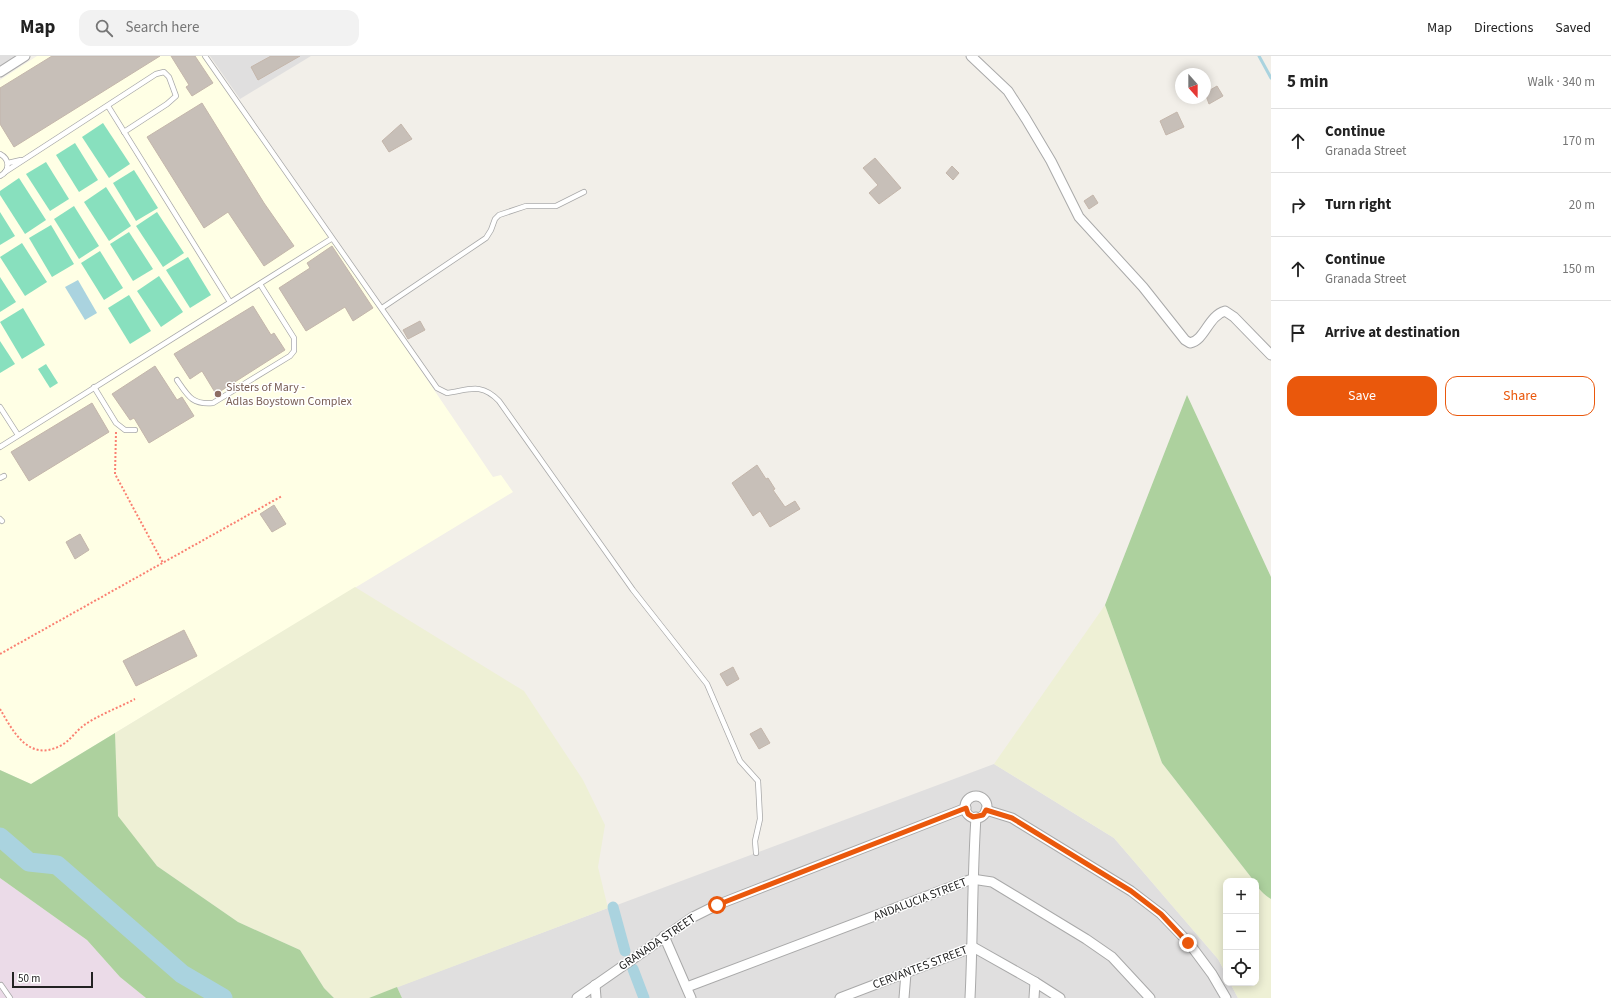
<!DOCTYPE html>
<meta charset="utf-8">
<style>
body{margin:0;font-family:"Source Sans 3",sans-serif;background:#f2f2f2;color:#222}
.controls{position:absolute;right:12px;bottom:12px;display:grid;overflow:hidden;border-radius:8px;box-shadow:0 2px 10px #0003}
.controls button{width:36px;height:36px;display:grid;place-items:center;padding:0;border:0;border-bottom:1px solid #e0e0e0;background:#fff;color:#222;font:20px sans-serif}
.compass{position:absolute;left:1175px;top:12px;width:36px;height:36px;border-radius:50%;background:#fff;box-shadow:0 2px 10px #0003;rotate:159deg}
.scale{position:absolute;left:12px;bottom:10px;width:81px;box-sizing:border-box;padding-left:4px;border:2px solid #222;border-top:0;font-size:11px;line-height:14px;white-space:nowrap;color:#222;-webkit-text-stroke:3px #fff;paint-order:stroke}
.stop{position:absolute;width:12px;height:12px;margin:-9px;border:3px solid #ea580c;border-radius:50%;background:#fff}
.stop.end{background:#ea580c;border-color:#fff;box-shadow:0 1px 4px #0008}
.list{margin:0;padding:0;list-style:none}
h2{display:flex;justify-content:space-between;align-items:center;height:52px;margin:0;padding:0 16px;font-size:17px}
h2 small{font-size:13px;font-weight:400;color:#767676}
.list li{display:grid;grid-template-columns:26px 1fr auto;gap:12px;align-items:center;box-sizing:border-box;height:64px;padding:0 16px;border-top:1px solid #e0e0e0}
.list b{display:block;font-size:15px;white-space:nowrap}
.list p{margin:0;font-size:13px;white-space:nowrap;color:#767676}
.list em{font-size:13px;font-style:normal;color:#767676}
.actions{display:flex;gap:8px;padding:12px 16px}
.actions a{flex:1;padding:9px 0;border:1px solid #ea580c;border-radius:12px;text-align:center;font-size:14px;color:#ea580c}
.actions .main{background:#ea580c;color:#fff}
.icon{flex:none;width:22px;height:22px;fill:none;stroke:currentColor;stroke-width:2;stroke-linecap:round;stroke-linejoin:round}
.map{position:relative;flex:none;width:1271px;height:942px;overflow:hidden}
header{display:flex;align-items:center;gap:24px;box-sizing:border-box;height:56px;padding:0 20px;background:#fff;border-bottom:1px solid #e0e0e0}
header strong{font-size:19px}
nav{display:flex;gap:22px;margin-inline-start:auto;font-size:14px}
.search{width:280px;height:36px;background:#f2f2f2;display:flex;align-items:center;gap:10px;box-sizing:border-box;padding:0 14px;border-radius:12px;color:#767676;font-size:15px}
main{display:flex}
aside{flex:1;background:#fff}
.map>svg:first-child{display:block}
.residential{fill:#e0dfdf}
.industrial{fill:#ebdbe8}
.education{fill:#ffffe5}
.farmland{fill:#eef0d5}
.forest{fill:#add19e}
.pitch{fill:#88e0be}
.water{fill:#aad3df}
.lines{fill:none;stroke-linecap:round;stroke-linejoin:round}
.stream{stroke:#aad3df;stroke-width:3}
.canal{stroke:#aad3df;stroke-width:11}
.river{stroke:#aad3df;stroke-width:19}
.building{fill:#c7bfb8;stroke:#c4b6ab}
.service-casing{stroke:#a9a9a9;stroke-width:6}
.minor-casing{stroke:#a9a9a9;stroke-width:11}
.path{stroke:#fa8072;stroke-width:2;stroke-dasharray:2 2;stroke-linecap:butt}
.service{stroke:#fff;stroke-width:4.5}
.minor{stroke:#fff;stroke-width:9}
.route{stroke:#ea580c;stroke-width:5}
.education-dot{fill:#8d6e63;stroke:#fff;stroke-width:1.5}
.labels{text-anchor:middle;stroke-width:3;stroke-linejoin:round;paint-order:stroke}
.education-label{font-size:12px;fill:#785e54;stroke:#fff;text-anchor:start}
.street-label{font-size:12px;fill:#222;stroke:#fff}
</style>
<header>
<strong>Map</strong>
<div class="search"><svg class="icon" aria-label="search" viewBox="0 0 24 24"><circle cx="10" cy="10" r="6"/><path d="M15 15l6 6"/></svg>Search here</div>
<nav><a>Map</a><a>Directions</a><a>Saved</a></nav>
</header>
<main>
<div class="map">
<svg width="1271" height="942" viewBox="0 0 1271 942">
<rect width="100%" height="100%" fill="#f2efe9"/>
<g class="residential">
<path d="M0 0H16L0 10Z"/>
<path d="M210 0H311L240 43Z"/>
<path d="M994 708 1114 782 1218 903 1226 918V927H1230L1238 942H647L635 911 630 915 641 942H402L397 931 608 852 622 897 628 893 617 849Z"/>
</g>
<path class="industrial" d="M0 822 87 884 120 921 146 942H0Z"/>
<path class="education" d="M37 0H203L382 257 493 421 501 419 513 436 31 728 0 714V24Z"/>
<g class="farmland">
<path d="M355 531 524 635 583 724 605 769 598 811 608 852 369 942H334L324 932 300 894 238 866 157 810 117 760 115 677Z"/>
<path d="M1105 549 1162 707 1254 825H1226V918L1218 903 1114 782 994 708Z"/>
<path d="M1256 828 1265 839 1271 843V942H1238L1230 927H1256Z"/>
</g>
<g class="forest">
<path d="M1187 339 1271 521V843C1265 839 1257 833 1256 825H1254L1162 707 1105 549Z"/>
<path d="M115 677 118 760 157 810 238 866 300 894 324 932 334 942H146L120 921 87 884 0 822V714L31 728Z"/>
<path d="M635 911 647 942H641L630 915Z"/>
<path d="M397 931 402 942H369Z"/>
</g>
<g class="pitch">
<path d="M103 67 130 108 109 122 82 81Z"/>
<path d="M75 87 98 124 79 136 56 99Z"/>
<path d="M46 106 69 143 50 155 26 118Z"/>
<path d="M134 114 158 152 136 165 113 127Z"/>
<path d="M19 122 46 164 25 178 0 139V135Z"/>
<path d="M106 131 131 170 109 185 84 146Z"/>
<path d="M74 150 99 190 79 203 54 163Z"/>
<path d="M0 156 15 180 0 189Z"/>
<path d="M157 156 184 197 163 211 136 170Z"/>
<path d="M51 169 74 208 52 221 29 182Z"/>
<path d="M129 176 153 213 133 225 110 188Z"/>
<path d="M22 187 47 226 25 240 0 201Z"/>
<path d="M100 195 123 232 104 244 81 207Z"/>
<path d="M188 201 211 239 190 252 166 214Z"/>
<path d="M159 220 183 256 161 271 137 235Z"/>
<path d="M0 221 16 246 0 256Z"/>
<path d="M129 239 151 275 130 288 108 252Z"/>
<path d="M23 252 45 289 22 303 0 266Z"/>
<path d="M0 285 15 308 0 317Z"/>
<path d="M46 308 58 327 50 332 38 313Z"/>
</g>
<path class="water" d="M78 224 97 257 85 264 65 231Z"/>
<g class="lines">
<path class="stream" d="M1259 0 1271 22"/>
<g class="canal">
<path d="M613 851 625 895"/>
<path d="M633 913 644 942"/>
</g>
<path class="river" d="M0 781 29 806 57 809 182 918 223 942"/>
</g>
<g class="building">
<path d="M52 0H160L14 91 0 68V32Z"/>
<path d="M171 0H195L213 27 192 40 186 31 189 29Z"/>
<path d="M271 0H300L258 24 251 11Z"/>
<path d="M1217 30 1223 40 1209 48 1205 37Z"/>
<path d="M202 47 264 147 294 190 264 210 228 156 204 172 147 81Z"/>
<path d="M1177 56 1184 71 1166 79 1160 65Z"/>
<path d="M401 68 412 83 389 96 382 85Z"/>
<path d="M875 102 901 132 879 148 869 137 878 129 863 112Z"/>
<path d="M952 110 959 117 953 124 946 117Z"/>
<path d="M1093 139 1098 147 1089 153 1084 145Z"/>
<path d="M332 190 373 252 353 265 345 251 306 275 279 232 310 212 307 207Z"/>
<path d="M253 250 271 279 274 277 285 294 216 338 202 315 190 323 174 298Z"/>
<path d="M420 265 425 274 408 283 403 274Z"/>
<path d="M155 310 177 344 182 341 194 360 149 387 134 362 130 364 112 338Z"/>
<path d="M92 347 109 376 29 425 11 396Z"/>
<path d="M757 409 766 423 768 422 775 433 773 434 785 451 795 445 800 453 770 471 760 455 753 460 732 427Z"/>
<path d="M274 449 286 468 272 476 260 458Z"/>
<path d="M80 478 89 494 75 503 66 486Z"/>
<path d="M184 574 197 600 136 630 123 605Z"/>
<path d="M733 611 739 623 727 630 720 618Z"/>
<path d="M761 672 770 687 759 693 750 678Z"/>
</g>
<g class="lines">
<g class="service-casing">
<g id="service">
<path d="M205 0 437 332 447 337C469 334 481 326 499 345L633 534 707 628 740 705 758 725 760 763 755 785 756 797"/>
<path d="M108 50 230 246"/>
<path d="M0 98C10 103 10 115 0 120"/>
<path d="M8 107 21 104"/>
<path d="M5 116 156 18 164 16 169 21 176 40 167 48 124 76"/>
<path d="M382 252 486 182 491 174 495 163 499 159 526 150H556L584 136"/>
<path d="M177 324C188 340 192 349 213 347L290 300 294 295V282L260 228"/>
<path d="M94 331 116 367 125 374H135"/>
<path d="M0 351 18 379"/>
<path d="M0 391 331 183"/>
<path d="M0 422 4 420"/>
<path d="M0 463 2 465"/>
<path d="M1 929 10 942"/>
</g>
</g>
<g class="minor-casing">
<g id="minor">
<path d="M971 0 1008 35 1026 63 1051 105 1079 161 1143 231 1185 284 1190 287C1205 284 1208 260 1225 255L1234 261 1271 299"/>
<path d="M0 16 25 0"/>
<circle cx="976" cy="751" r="11"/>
<path d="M986 754 1012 762 1131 835 1161 858 1189 887 1212 918 1226 942"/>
<path d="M664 880 691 942"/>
<path d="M595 929 596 942"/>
<path d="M687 931 972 823 992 826 1086 883 1112 901 1150 942"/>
<path d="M577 942 693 861 717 849 966 752"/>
<path d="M840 942 973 891 1035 926 1060 942"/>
<path d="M904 942 906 917"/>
<path d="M970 942C973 882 972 822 976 761"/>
<path d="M1034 942 1035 926"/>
</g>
</g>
<g class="path">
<path d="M116 376 115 418 163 507"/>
<path d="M0 598 282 440"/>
<path d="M0 653C13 675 28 706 60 690 69 686 75 676 83 670 98 659 118 652 135 643"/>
</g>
<use href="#service" class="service"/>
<use href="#minor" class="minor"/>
</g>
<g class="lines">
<path class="route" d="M717 849 966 752 968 758 973 761 983 759 986 754 1012 762 1131 835 1161 858 1188 887"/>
</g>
<circle class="education-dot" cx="218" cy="338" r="4"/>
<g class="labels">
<g class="education-label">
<text x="226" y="335">Sisters of Mary -<tspan x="226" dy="14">Adlas Boystown Complex</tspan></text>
</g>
<g class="street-label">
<text transform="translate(920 843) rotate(-21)" y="4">ANDALUCIA STREET</text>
<text transform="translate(657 886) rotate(-34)" y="4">GRANADA STREET</text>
<text transform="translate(920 911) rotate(-21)" y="4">CERVANTES STREET</text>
</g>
</g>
</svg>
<div class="controls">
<button>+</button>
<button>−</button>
<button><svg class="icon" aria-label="locate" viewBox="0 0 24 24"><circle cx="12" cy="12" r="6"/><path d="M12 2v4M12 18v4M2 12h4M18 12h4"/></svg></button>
</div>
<svg class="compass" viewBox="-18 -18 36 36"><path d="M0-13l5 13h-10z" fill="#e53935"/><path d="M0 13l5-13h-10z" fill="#767676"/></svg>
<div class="scale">50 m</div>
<div class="stop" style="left:717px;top:849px"></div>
<div class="stop end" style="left:1188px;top:887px"></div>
</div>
<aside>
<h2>5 min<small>Walk · 340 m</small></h2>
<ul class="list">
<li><svg class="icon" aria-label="ahead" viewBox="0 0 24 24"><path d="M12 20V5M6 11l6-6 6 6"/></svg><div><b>Continue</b><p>Granada Street</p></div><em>170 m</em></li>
<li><svg class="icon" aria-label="right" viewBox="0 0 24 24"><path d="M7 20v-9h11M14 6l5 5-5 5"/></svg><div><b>Turn right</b></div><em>20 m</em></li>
<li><svg class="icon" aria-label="ahead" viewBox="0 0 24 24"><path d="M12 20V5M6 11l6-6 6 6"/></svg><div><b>Continue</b><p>Granada Street</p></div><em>150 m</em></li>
<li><svg class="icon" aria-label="arrive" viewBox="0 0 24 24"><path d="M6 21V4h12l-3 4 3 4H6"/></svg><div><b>Arrive at destination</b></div></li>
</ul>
<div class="actions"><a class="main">Save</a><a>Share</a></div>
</aside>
</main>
